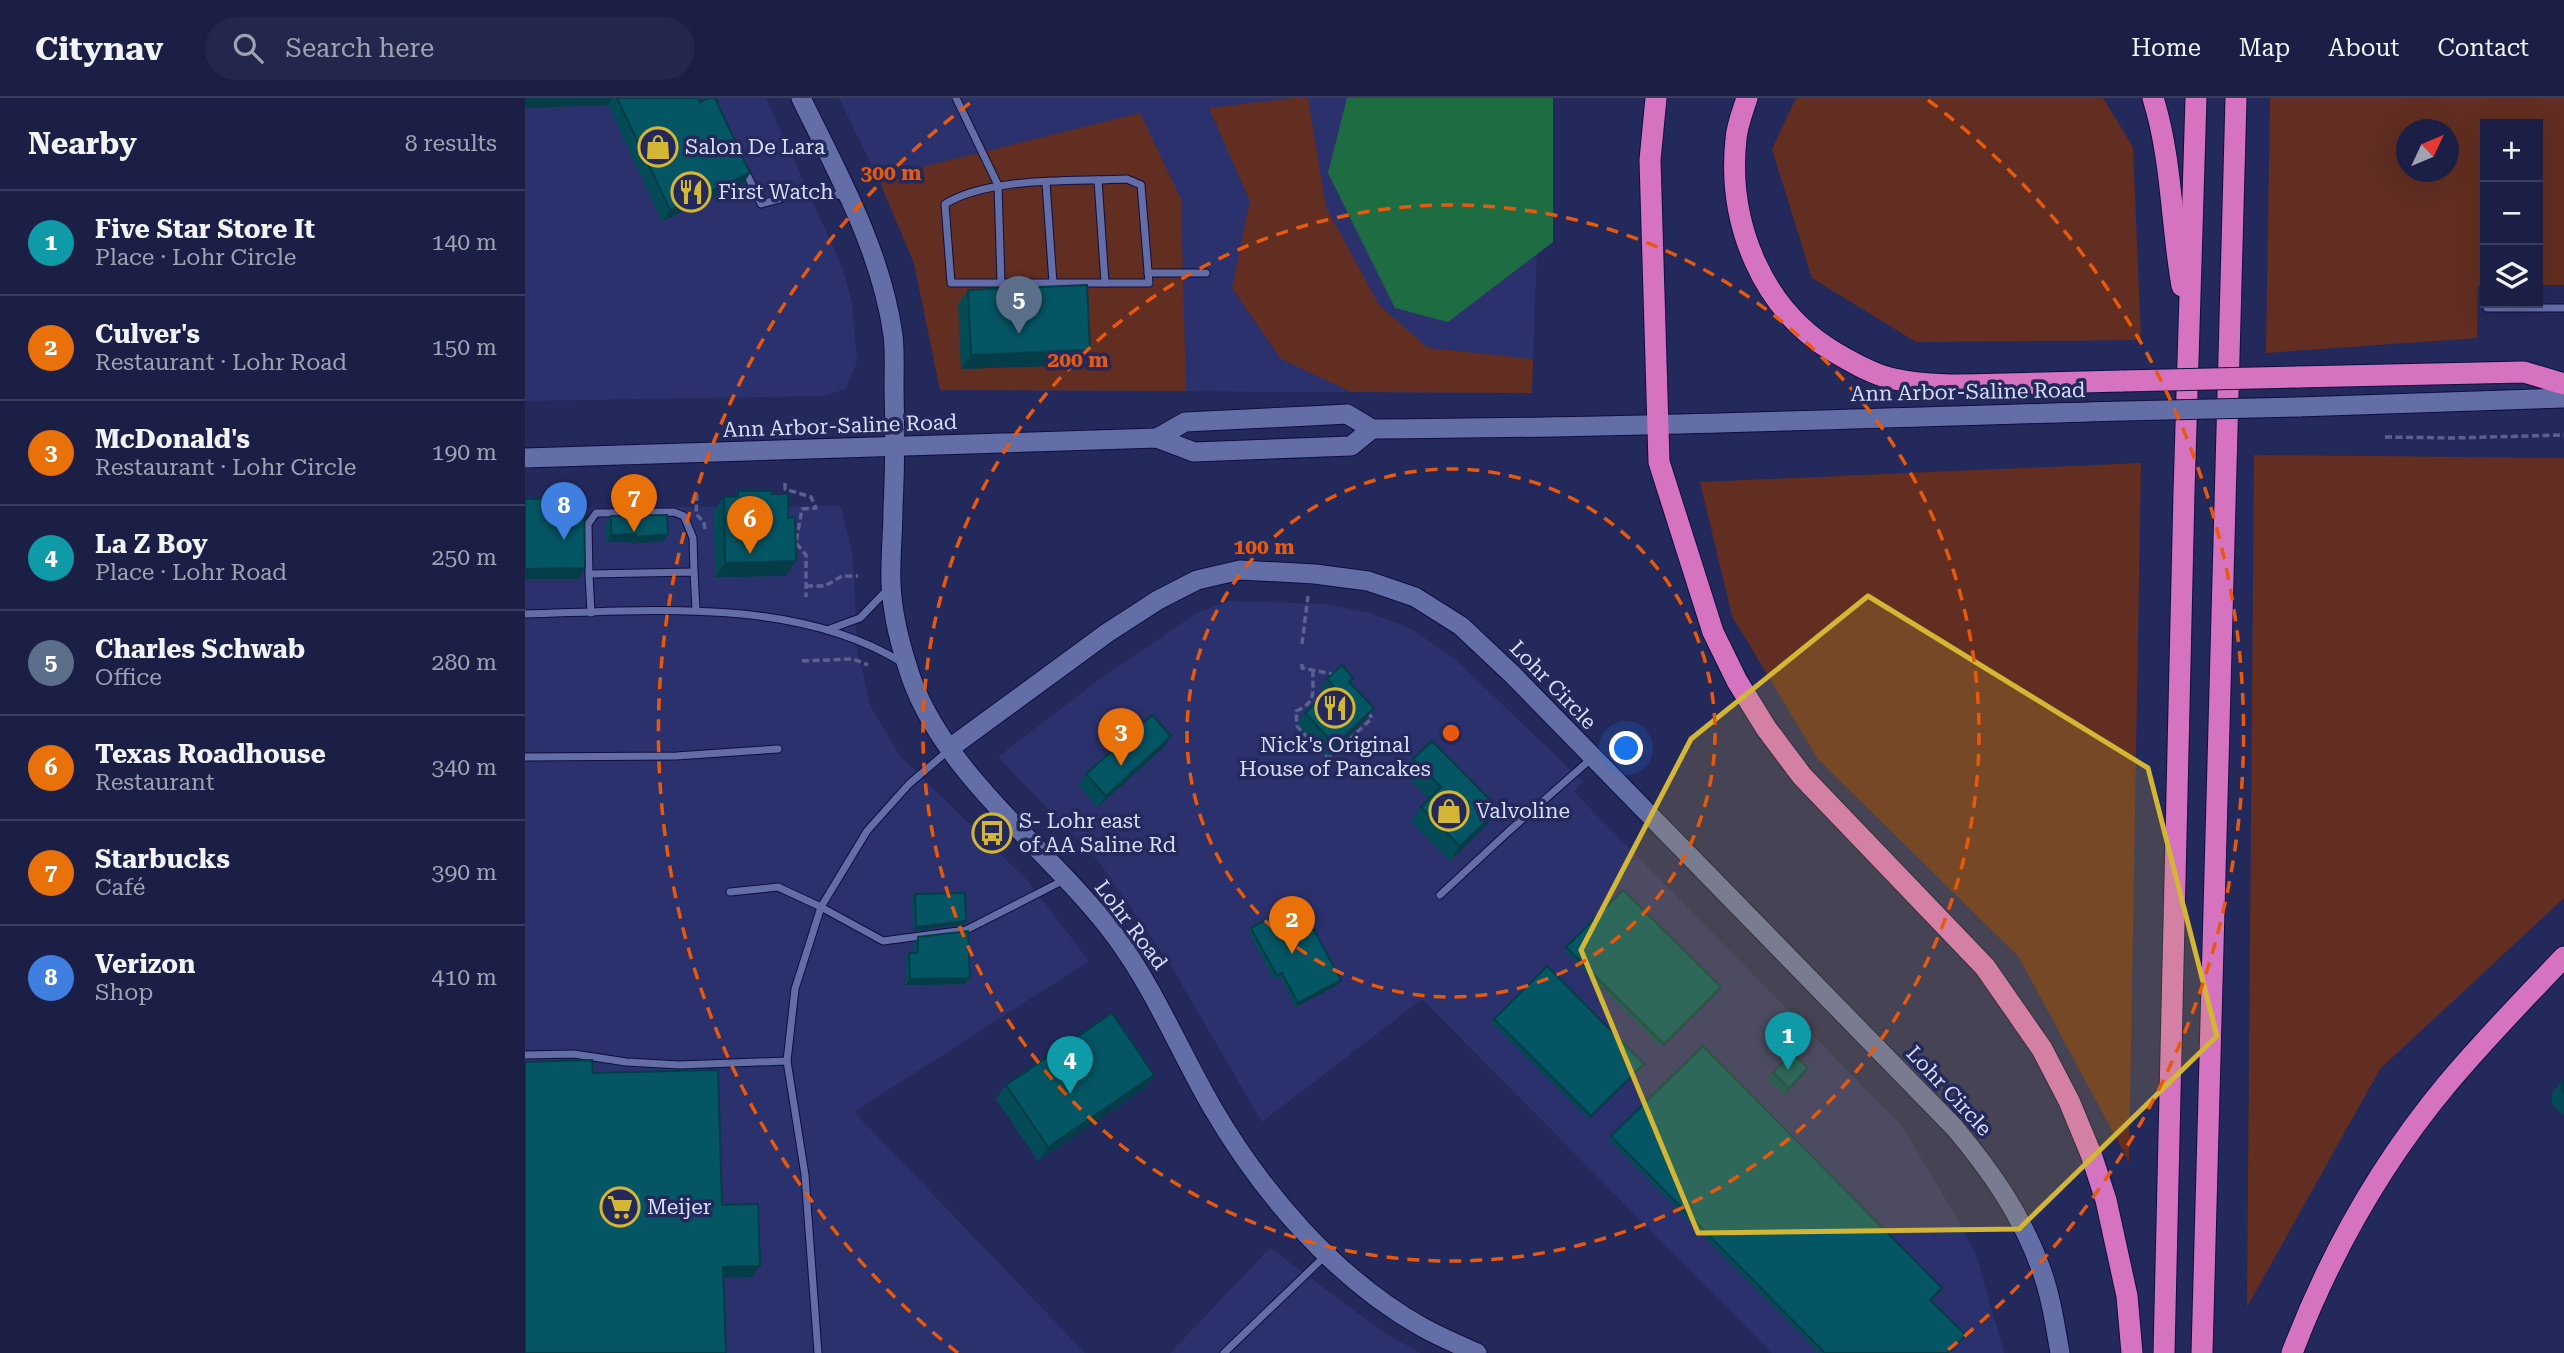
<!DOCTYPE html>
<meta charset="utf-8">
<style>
body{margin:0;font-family:"Roboto Serif",serif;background:#24274c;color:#f1f3f6}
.controls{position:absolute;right:21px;top:21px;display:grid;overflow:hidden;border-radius:0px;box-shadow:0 7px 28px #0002}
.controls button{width:63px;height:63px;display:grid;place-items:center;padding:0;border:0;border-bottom:2px solid #393d5e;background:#1b1f45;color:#f1f3f6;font:35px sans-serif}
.compass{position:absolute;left:1871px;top:21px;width:63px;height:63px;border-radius:50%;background:#1b1f45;box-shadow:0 7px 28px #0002;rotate:46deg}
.you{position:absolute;left:1102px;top:651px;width:24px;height:24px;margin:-18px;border:5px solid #fff;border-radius:50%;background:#1a73e8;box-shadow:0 0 0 10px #1a73e833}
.badge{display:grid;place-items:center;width:46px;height:46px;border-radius:50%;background:#d4b635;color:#fff;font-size:23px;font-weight:700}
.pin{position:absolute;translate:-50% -58px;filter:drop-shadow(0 2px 4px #0008)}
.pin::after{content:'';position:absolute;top:37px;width:24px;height:21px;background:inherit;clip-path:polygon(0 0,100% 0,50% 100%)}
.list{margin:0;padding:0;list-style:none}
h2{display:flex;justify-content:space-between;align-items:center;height:91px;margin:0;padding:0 28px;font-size:30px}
h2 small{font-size:23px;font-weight:400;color:#a0a2b3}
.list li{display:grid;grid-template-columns:46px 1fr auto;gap:21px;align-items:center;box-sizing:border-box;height:105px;padding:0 28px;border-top:2px solid #393d5e}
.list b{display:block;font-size:26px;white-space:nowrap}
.list p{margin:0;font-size:23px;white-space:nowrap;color:#a0a2b3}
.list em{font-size:23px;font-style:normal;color:#a0a2b3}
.icon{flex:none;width:38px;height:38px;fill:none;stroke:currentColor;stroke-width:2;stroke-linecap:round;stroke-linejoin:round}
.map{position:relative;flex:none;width:2039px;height:1255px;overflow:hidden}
header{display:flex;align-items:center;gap:42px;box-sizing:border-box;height:98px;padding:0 35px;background:#1b1f45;border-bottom:2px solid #393d5e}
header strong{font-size:33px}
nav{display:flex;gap:38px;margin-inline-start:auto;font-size:24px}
.search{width:490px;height:63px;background:#24274c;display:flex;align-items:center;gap:18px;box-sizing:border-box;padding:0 24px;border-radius:38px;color:#a0a2b3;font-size:26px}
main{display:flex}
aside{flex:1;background:#1b1f45}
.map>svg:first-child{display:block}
.built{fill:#2b316c}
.green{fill:#612e21;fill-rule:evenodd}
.water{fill:#1e6d42}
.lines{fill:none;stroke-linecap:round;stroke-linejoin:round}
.lane-casing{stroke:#0f0e3f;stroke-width:9}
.secondary-casing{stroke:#0f0e3f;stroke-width:21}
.highway-casing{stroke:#0f0e3f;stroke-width:23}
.path{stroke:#5b608e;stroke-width:3.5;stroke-dasharray:7 3.5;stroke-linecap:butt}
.lane{stroke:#636ea7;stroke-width:7}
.secondary{stroke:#636ea7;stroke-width:19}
.highway{stroke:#d573c0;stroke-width:21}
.secondary-bridge-casing{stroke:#0f0e3f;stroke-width:21;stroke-linecap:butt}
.highway-bridge-casing{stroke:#0f0e3f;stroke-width:23;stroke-linecap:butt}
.secondary-bridge{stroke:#636ea7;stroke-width:19}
.highway-bridge{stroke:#d573c0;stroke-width:21}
.wall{fill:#044a57}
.shaded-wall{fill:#043c47}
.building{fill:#055665;stroke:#043c47;stroke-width:2}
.marked{fill:#d4b635;fill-opacity:0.2;stroke:#d4b635;stroke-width:5;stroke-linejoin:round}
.ring{fill:none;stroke:#e8590c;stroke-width:3.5;stroke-dasharray:12 9}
.labels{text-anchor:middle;stroke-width:7;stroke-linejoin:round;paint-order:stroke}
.poi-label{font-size:21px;fill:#d6ddfe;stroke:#24295c;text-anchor:start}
.street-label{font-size:21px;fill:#d6ddfe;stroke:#24295c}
.centre{fill:#e8590c;stroke:#24295c;stroke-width:3.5}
.ring-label{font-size:21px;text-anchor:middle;font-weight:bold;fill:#e8590c;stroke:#24295c;stroke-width:7;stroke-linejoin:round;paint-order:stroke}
</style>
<header>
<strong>Citynav</strong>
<div class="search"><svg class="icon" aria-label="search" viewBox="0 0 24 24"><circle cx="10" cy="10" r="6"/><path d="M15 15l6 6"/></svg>Search here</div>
<nav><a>Home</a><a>Map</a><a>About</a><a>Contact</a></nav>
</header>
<main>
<aside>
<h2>Nearby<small>8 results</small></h2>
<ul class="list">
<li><span class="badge" style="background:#0f9aa8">1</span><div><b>Five Star Store It</b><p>Place · Lohr Circle</p></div><em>140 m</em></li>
<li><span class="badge" style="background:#e8710a">2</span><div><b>Culver's</b><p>Restaurant · Lohr Road</p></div><em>150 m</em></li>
<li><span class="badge" style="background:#e8710a">3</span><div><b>McDonald's</b><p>Restaurant · Lohr Circle</p></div><em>190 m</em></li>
<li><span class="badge" style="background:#0f9aa8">4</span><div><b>La Z Boy</b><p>Place · Lohr Road</p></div><em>250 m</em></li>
<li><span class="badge" style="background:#5c6f8a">5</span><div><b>Charles Schwab</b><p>Office</p></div><em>280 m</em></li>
<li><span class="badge" style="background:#e8710a">6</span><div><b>Texas Roadhouse</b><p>Restaurant</p></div><em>340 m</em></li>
<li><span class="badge" style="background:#e8710a">7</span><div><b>Starbucks</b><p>Café</p></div><em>390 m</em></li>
<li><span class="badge" style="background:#3f7fe0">8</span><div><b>Verizon</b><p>Shop</p></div><em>410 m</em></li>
</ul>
</aside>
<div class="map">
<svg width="2039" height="1255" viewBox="0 0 2039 1255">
<rect width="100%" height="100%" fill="#24295c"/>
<g class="built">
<path d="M0 0H241L317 169 327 204 332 264 321 291 297 298 0 303Z"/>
<path d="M314 0H1017L1007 295 415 292 389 165 353 80Z"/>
<path d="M316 408 328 459 332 551 346 609 375 658 502 782 564 863 329 1014 560 1255H0V410Z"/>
<path d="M704 503 800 506 845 515 887 531 932 563 1058 684 1049 694 1377 1028 1429 1115 1452 1159 1479 1255H1247L897 901 737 1024 645 866 574 764 473 659 576 580 672 515Z"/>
<path d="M745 1150 861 1236 896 1255H645Z"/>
</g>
<g class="green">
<path d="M768 0H783L801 109 854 207 903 250 1008 261 1007 295 826 294 756 261 707 190 725 103 684 10Z"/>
<path d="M1271 0H1578L1608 49 1616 242 1391 244 1287 180 1247 51Z"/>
<path d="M1745 0H2039V187H2013V26H1960V188H1953L1952 240 1741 255ZM1882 32H1924V74H1882Z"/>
<path d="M615 15 656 101 661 293 415 292 389 165 353 80Z"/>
<path d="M1729 357 2039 360V800L1855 971 1722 1209Z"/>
<path d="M1616 365 1604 1064 1494 859 1293 661 1207 518 1175 384Z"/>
</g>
<path class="water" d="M822 0H1028V144L923 224 870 210 803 75Z"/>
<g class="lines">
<g class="lane-casing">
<g id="lane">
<path d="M431 0 473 87 476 184"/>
<path d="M219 70 236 106 281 94 320 98"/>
<path d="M602 81 616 87 624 185H426L420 106C465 78 549 84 602 81Z"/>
<path d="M573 82 580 185"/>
<path d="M521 85 528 185"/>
<path d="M623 175H681"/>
<path d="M1962 210H2039"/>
<path d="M64 476 63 426 71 415 149 414 159 418 168 440 169 474"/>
<path d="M66 515 64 476 169 474 171 512"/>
<path d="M0 516C120 513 269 498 376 564"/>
<path d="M302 532 335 520 363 491"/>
<path d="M0 659 151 658 253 651"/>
<path d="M205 794 253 789 296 809 358 843 441 832 539 782"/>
<path d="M915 797 983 734 1067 660"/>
<path d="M0 957 49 956 101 964 155 967 262 963 270 891 296 809 342 733 384 686 424 652"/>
<path d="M262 963 280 1077 293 1255"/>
<path d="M699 1255 800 1158"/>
</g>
</g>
<g class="secondary-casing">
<g id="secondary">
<path d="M276 0C313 76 356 152 368 237 370 254 369 273 369 290 370 330 370 370 368 410 368 435 365 461 366 485 367 511 374 542 382 567 412 673 526 751 591 839 630 892 654 952 687 1009 737 1095 810 1180 897 1229 915 1239 934 1247 952 1255"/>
<path d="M1773 309 2039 300"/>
<path d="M632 340 660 324 804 317 822 316 847 331C1098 330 1348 320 1598 313"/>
<path d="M0 360 632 340 669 354 826 348 847 331"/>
<path d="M425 650 582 535 633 502 672 482 715 472 790 476 843 483 890 499 936 528 988 577 1429 1029C1465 1072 1497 1117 1516 1171 1526 1198 1530 1227 1535 1255"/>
</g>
</g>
<g class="highway-casing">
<g id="highway">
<path d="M1131 0 1125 62 1134 364 1188 534 1212 583 1241 630 1277 678 1460 869 1517 951 1544 1003 1566 1056 1581 1102 1602 1198 1607 1255"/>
<path d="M1222 0C1218 13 1212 27 1211 41 1202 125 1237 212 1311 255 1328 265 1349 277 1369 281 1406 289 1443 287 1480 286 1519 285 1558 284 1597 283"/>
<path d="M1628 0C1647 61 1646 125 1657 188"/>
<path d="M1772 279 1999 274 2039 286"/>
<path d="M1639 1255 1659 394 1671 0"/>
<path d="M1677 1255 1711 0"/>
<path d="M1767 1255C1804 1158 1857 1064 1923 985 1960 941 2000 900 2039 859"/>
</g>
</g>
<g class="path">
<path d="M1860 339 1928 340 2039 337"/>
<path d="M260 385V391L286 399 291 410 277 411 271 445 281 457V499"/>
<path d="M172 396 171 416 179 424 180 433"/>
<path d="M281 488H300L317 478H333"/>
<path d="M777 546 783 498"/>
<path d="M277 563 328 561 343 567"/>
<path d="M777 566V570L812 577"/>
<path d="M788 572C787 593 793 604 771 613L772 628 800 658 806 659 847 620 844 616"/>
</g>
<use href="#lane" class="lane"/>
<use href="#secondary" class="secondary"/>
<use href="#highway" class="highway"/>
<g class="secondary-bridge-casing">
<path id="secondary-bridge" d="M1598 313 1773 309"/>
</g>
<g class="highway-bridge-casing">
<path id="highway-bridge" d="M1597 283 1772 279"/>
</g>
<use href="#secondary-bridge" class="secondary-bridge"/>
<use href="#highway-bridge" class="highway-bridge"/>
</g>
<g class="wall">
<path d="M0 0H173L225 75 218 86 137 123 83 7Z"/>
<path d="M443 192 565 252 555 267 436 271 433 206Z"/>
<path d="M213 393 247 396 263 420 261 478 190 479 189 413 199 399H209Z"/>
<path d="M86 418 143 436 138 443 106 446V444H81V426Z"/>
<path d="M802 581 825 585 841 621 803 658 772 626 780 615 799 597 795 592Z"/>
<path d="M646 638 639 649 573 709 553 687 561 676Z"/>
<path d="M888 661 964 725 925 763 886 723 896 709 904 701 878 675Z"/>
<path d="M390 796 439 826 388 833 387 800Z"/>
<path d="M726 830 816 882 814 886 771 909 755 879 749 882 723 833Z"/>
<path d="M393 839 445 880 440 886 381 887 380 861 384 855H389V845Z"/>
<path d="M1041 849 1194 893 1136 949 1039 852Z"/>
<path d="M969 921 1119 966 1064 1021 966 924Z"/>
<path d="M1283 970 1278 977 1259 997 1243 982 1248 975Z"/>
<path d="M629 977 619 991 513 1063 471 1001 481 987Z"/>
<path d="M2039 980V1018L2027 1006V996Z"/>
<path d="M1086 1038 1417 1190 1406 1202 1441 1237 1424 1255H1294L1084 1042Z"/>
</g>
<g class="shaded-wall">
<path d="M0 0H88L83 7 0 10Z"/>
<path d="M225 75 218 86 137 123 145 112Z"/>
<path d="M565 252 555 267 436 271 446 257Z"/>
<path d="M111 436 106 444H81L86 437Z"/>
<path d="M143 436 138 443 106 446 111 439Z"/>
<path d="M271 463 261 478 190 479 200 465Z"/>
<path d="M60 470 53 481H0V471Z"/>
<path d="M849 610 841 621 803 658 810 647Z"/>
<path d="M646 638 639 649 573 709 581 698Z"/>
<path d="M974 711 964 725 925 763 935 748Z"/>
<path d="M441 823 439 826 388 833 391 829Z"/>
<path d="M445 880 440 886 381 887 385 881Z"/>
<path d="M816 882 814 886 771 909 773 905Z"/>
<path d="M1196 889 1194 893 1136 949Z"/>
<path d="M1119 966 1117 969 1064 1021 1066 1018Z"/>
<path d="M1283 970 1278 977 1259 997 1264 990Z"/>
<path d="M629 977 619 991 513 1063 523 1049Z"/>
<path d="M235 1168 227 1179 190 1180 198 1169Z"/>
</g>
<g class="building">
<path d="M92 0H173L175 4 184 0H190L225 75 145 112Z"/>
<path d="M562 187 565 252 446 257 443 192Z"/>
<path d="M213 393H246L247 396H263V420L270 419 271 463 200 465 199 399 213 398Z"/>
<path d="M59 400 60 470 0 471V401Z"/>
<path d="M142 417 143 436 111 439V436L86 437V418Z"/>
<path d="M817 567 828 580 824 584 849 610 810 647 780 615 808 588 802 581Z"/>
<path d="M627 617 646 638 581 698 561 676Z"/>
<path d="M907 643 974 711 935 748 896 709 916 689 888 661Z"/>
<path d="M1098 792 1196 889 1139 946 1041 849Z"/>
<path d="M440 795 441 823 391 829 390 796Z"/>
<path d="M774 804 816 882 773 905 757 875 752 878 726 830Z"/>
<path d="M443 833 445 880 385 881 384 855H393V839Z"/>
<path d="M1022 868 1119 966 1066 1018 969 921Z"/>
<path d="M587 915 629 977 523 1049 481 987Z"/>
<path d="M1178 948 1417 1190 1405 1202 1441 1237 1423 1255H1300L1086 1038Z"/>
<path d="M1267 955 1283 970 1264 990 1248 975Z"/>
<path d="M67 962 68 975 193 972 197 1107 233 1106 235 1168 198 1169 201 1255H0V964Z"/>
<path d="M2039 980V994L2037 992V982Z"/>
</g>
<path class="marked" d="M1343 498 1623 670 1692 938 1494 1131 1173 1135 1056 852 1166 641Z"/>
<g class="ring">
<circle cx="926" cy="635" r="264"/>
<circle cx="926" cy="635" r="528"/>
<path d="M433 1255A792 792 0 0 1 449 2M1403 2A792 792 0 0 1 1419 1255"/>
</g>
<defs>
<g id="shop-ring" transform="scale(2.0125)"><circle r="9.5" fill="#24295c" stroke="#d4b635" stroke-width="1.5"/><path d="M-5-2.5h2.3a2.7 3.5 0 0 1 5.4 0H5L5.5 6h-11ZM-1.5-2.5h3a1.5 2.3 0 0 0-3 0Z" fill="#d4b635"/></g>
<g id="restaurant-ring" transform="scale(2.0125)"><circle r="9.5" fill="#24295c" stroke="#d4b635" stroke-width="1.5"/><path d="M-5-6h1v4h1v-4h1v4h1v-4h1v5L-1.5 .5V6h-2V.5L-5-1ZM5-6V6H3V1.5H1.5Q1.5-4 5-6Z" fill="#d4b635"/></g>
<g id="bus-ring" transform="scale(2.0125)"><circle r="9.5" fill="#24295c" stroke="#d4b635" stroke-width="1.5"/><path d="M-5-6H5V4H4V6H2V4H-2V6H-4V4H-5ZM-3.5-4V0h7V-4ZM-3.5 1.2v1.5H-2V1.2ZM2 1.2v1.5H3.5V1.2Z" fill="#d4b635"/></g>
<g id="supermarket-ring" transform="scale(2.0125)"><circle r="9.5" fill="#24295c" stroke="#d4b635" stroke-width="1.5"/><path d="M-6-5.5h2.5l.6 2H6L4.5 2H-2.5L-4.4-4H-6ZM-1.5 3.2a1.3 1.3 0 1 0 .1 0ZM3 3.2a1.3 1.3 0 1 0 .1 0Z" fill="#d4b635"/></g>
</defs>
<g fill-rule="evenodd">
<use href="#shop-ring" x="133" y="49"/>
<use href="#restaurant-ring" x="166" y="94"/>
<use href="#restaurant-ring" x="810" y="610"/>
<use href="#shop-ring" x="924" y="713"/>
<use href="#bus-ring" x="467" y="735"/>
<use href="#supermarket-ring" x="95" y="1109"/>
</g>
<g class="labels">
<g class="poi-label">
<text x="160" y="56">Salon De Lara</text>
<text x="193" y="101">First Watch</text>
<text x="810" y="654" text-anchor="middle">Nick's Original<tspan x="810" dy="24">House of Pancakes</tspan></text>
<text x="951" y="720">Valvoline</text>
<text x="494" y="730">S- Lohr east<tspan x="494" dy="24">of AA Saline Rd</tspan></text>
<text x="122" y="1116">Meijer</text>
</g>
<g class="street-label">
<text transform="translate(1443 294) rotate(-1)" y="7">Ann Arbor-Saline Road</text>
<text transform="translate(315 328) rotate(-2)" y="7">Ann Arbor-Saline Road</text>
<text transform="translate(1028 587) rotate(46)" y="7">Lohr Circle</text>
<text transform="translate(606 827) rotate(53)" y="7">Lohr Road</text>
<text transform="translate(1424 993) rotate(47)" y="7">Lohr Circle</text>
</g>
</g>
<circle cx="926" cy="635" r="10" class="centre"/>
<g class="ring-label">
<text x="366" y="82">300 m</text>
<text x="553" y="269">200 m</text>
<text x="739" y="456">100 m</text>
</g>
</svg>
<div class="controls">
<button>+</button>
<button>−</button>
<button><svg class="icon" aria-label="layers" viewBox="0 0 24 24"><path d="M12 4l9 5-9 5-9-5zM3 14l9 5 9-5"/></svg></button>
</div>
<svg class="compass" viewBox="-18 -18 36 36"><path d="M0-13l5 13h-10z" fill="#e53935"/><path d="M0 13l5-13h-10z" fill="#a0a2b3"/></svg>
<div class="you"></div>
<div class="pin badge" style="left:1263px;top:972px;background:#0f9aa8">1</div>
<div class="pin badge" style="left:767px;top:856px;background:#e8710a">2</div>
<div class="pin badge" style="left:596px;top:668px;background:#e8710a">3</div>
<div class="pin badge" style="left:545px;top:996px;background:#0f9aa8">4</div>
<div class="pin badge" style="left:494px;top:236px;background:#5c6f8a">5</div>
<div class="pin badge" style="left:225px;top:456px;background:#e8710a">6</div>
<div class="pin badge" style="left:109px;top:434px;background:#e8710a">7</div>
<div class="pin badge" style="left:39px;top:442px;background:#3f7fe0">8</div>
</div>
</main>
